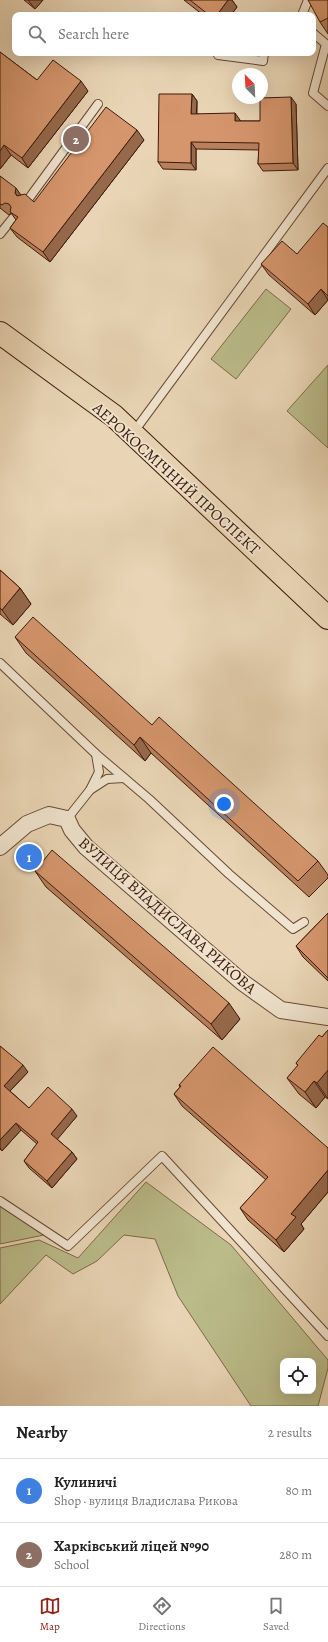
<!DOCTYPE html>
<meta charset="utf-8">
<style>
body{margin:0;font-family:Alegreya,serif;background:#f6f6f6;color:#222}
.controls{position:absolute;right:12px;bottom:12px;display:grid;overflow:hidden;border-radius:8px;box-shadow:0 4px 16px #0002}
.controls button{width:36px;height:36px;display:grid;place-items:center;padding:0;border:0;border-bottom:1px solid #e0e0e0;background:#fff;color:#222;font:20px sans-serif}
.compass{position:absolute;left:232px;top:68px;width:36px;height:36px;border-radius:50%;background:#fff;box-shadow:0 4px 16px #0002;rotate:336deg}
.you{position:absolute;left:224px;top:804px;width:14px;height:14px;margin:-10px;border:3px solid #fff;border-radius:50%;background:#1a73e8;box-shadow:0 0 0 6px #1a73e833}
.badge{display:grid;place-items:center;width:26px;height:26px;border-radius:50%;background:#8f2418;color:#fff;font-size:13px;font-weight:700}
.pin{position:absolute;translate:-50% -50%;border:2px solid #fff;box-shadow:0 1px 4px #0006}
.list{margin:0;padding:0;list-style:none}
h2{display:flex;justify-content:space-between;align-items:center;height:52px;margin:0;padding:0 16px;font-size:17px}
h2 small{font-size:13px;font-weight:400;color:#767676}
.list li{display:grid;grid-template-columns:26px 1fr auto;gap:12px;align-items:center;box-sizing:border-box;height:64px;padding:0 16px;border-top:1px solid #e0e0e0}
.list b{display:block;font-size:15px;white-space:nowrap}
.list p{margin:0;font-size:13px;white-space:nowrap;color:#767676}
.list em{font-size:13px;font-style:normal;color:#767676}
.icon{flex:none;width:22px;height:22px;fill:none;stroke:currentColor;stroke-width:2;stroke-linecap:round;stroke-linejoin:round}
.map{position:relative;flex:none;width:328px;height:1406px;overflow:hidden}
.search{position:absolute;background:#fff;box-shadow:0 4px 16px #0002;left:12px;right:12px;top:12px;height:44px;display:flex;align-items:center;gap:10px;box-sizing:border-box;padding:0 14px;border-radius:8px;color:#767676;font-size:15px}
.sheet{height:180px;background:#fff}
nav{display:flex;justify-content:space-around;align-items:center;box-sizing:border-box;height:56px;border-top:1px solid #e0e0e0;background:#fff;font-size:11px;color:#767676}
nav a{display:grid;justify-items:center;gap:2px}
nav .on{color:#8f2418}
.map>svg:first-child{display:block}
.green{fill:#bbbc8a;stroke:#7c6b4a;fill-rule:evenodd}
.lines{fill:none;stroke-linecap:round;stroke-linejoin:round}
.service-casing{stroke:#674936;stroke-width:10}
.minor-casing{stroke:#674936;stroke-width:18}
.trunk-casing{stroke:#3c1a0b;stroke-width:24}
.service{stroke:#f1e4cf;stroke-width:8}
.minor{stroke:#f1e4cf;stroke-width:16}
.trunk{stroke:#e9d5b5;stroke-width:22}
.wall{fill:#b8815e;stroke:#3c1a0b}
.shaded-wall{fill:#96694c;stroke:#3c1a0b}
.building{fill:#d6966d;stroke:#3c1a0b}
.labels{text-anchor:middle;stroke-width:3.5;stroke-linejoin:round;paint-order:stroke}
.street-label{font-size:16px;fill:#3c1a0b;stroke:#f1e4cf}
</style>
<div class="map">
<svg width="328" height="1406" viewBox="0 0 328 1406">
<rect width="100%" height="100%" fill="#e9d5b5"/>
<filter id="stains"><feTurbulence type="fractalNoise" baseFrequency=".005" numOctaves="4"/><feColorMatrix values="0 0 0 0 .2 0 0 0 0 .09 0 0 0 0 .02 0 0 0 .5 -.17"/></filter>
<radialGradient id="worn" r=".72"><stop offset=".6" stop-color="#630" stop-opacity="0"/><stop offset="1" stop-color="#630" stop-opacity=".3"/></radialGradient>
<g class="green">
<path d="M266 289 291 309 236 379 211 359Z"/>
<path d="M328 365V448L287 411Z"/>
<path d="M146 1182 231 1245 328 1360V1368L318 1406H251L178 1296 155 1239 124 1235 97 1261 73 1274 46 1255 0 1304V1248L39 1240 78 1258ZM283 1361H313V1391H283Z"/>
<path d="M0 1206 44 1235 0 1244Z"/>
</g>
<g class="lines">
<g class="service-casing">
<g id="service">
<path d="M302 15 308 0"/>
<path d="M313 33 326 44 313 93 328 106"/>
<path d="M218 55 263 61 264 53"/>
<path d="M27 201 98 104"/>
<path d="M0 234 13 218"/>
<path d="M133 433 328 168"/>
<path d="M0 663 96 754 99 772 90 790 67 819"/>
<path d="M96 754 149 799 229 874 293 929 304 922"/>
<path d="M90 790 107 779 124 778"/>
<path d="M0 1201 68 1246 162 1156 328 1336"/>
</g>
</g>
<g class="minor-casing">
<path id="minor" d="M0 847 27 824 49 815 67 819 72 830 86 847 242 982 281 1010 328 1017"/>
</g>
<g class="trunk-casing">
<path id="trunk" d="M0 333 114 416 328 618"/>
</g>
<use href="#service" class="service"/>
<use href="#minor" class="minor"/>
<use href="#trunk" class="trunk"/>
</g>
<g class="wall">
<path d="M24 0H43L35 9Z"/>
<path d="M184 0H232L237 7 231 15H203Z"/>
<path d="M328 0V34L320 22Z"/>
<path d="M0 52 37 80 88 91 28 168 11 155 0 169Z"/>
<path d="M192 94 197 101V114L240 120V121H260L296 104 298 170 263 171 258 164 259 150 196 149V170L163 169 158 162Z"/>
<path d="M144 140 50 262 17 237 10 228 16 220 11 213 9 215 0 208V176L21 195 34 202Z"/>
<path d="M328 227V300L315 315 269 275 261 264 297 254Z"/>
<path d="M0 570 20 588 31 604 13 625 0 614Z"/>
<path d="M15 637 152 725 318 861 328 875V878L309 897 151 753 145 761 26 653Z"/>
<path d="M35 871 240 1019 222 1040 46 887Z"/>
<path d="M328 913V981L303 957 296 946Z"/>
<path d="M328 1030V1099L325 1097 316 1108 299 1094 287 1078 298 1066 296 1063 322 1037Z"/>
<path d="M0 1046 28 1072 10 1091 29 1108 77 1116 57 1139 72 1152 77 1159 52 1188 29 1168 24 1161 37 1144 21 1130 2 1151 0 1149Z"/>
<path d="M179 1085 328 1148V1192L301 1224 304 1229 284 1252 248 1220 240 1208 266 1180 182 1106 174 1094 180 1087Z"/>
</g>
<g class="shaded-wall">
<path d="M28 0H43L35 9Z"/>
<path d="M228 0H232L237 7 231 15H217Z"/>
<path d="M81 81 88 91 28 168 22 158Z"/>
<path d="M192 94 197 101 196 121 191 114Z"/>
<path d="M291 97 296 104 298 170 293 163Z"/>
<path d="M235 113 240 120V128L235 121Z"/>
<path d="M137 130 144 140 50 262 43 252Z"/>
<path d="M191 142 196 149V170L191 163Z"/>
<path d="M4 145 11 155 0 169V151Z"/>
<path d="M16 188 23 198 22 203 15 193Z"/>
<path d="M321 289 328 300 315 315 308 304Z"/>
<path d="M20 588 31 604 13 625 2 610Z"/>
<path d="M140 737 151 753 145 761 134 745Z"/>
<path d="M229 1003 240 1019 222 1040 211 1024Z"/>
<path d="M23 1065 28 1072 8 1093 4 1086Z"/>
<path d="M328 1070V1099L317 1083Z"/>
<path d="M314 1081 325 1097 316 1108 305 1092Z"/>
<path d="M72 1109 77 1116 56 1141 51 1134Z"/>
<path d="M16 1123 21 1130 2 1151 0 1148V1140Z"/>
<path d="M72 1152 77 1159 52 1188 47 1181Z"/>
<path d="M328 1170V1192L301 1224 304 1229 284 1252 276 1240 291 1214Z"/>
</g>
<g class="building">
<path d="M190 0H228L217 15H209Z"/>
<path d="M308 0H328V18L320 22Z"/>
<path d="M0 52 37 80 53 60 81 81 22 158 4 145 0 151Z"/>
<path d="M159 94H192L191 114 235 113V121H260V98L291 97 293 163 258 164 259 143 191 142V163L158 162Z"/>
<path d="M106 107 137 130 43 252 10 228 18 217 10 212 11 207 9 204 5 203 2 205 0 204V176L16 188 15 193 17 196 25 194 34 202Z"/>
<path d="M323 223 328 227V296L321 289 308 304 261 264 282 241 297 254Z"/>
<path d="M0 570 20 588 2 610 0 608Z"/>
<path d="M33 617 152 725 159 717 318 861 298 881 140 737 134 745 15 637Z"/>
<path d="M52 850 229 1003 211 1024 35 871Z"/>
<path d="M328 913V978L296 946Z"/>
<path d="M328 1030V1070L317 1083 314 1081 305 1092 287 1078 298 1065 296 1063 319 1035 322 1037Z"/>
<path d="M0 1046 23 1065 4 1086 29 1108 48 1087 72 1109 51 1134 72 1152 47 1181 24 1161 38 1142 16 1123 0 1140Z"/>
<path d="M213 1047 328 1148V1170L291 1214 296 1217 276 1240 240 1208 268 1177 174 1094 181 1086 179 1085Z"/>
</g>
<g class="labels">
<g class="street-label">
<text transform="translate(177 478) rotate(42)" y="6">АЕРОКОСМІЧНИЙ ПРОСПЕКТ</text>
<text transform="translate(168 915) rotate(41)" y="6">ВУЛИЦЯ ВЛАДИСЛАВА РИКОВА</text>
</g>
</g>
<rect width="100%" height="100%" filter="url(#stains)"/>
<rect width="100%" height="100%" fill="url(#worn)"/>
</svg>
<div class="controls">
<button><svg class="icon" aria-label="locate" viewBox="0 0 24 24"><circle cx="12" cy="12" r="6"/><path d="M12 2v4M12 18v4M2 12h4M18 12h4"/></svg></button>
</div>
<svg class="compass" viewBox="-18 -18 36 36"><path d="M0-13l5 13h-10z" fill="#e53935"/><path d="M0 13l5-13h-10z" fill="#767676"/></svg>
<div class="you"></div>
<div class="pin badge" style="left:29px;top:857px;background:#3f7fe0">1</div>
<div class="pin badge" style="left:76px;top:139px;background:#8d6e63">2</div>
<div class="search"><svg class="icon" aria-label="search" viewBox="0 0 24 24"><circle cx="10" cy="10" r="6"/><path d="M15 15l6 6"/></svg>Search here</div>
</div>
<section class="sheet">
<h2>Nearby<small>2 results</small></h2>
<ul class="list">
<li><span class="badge" style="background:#3f7fe0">1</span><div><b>Кулиничі</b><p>Shop · вулиця Владислава Рикова</p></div><em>80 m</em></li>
<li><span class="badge" style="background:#8d6e63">2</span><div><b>Харківський ліцей №90</b><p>School</p></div><em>280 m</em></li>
</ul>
</section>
<nav>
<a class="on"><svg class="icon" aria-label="map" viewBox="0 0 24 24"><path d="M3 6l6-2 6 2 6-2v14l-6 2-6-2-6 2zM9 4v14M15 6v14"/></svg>Map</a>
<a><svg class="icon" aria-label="directions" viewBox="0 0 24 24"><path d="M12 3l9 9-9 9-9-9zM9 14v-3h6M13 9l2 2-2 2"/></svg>Directions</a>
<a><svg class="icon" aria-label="saved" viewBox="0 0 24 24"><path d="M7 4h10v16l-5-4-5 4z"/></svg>Saved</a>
</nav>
